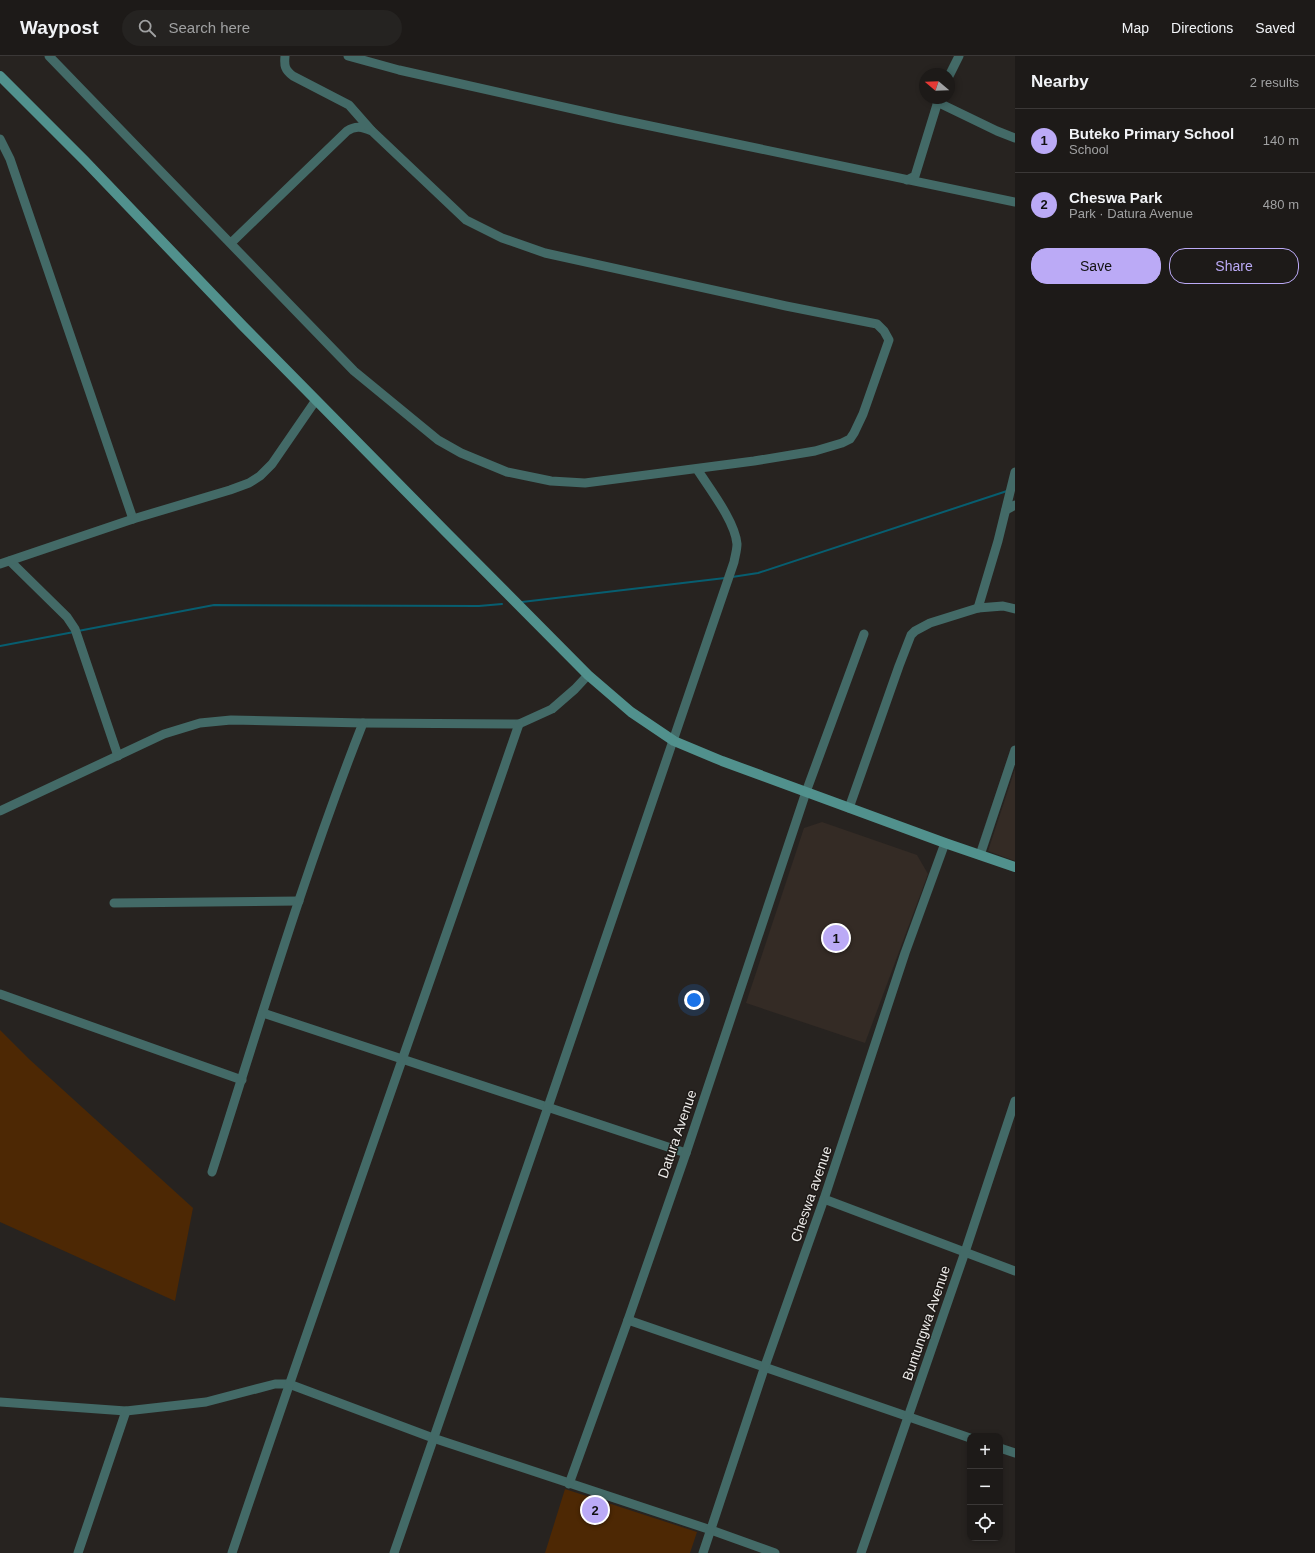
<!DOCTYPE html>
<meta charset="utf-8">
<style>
body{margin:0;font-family:Arial,sans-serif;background:#252321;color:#f1f3f6}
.controls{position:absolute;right:12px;bottom:12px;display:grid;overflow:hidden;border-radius:8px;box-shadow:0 2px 6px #0003}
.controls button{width:36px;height:36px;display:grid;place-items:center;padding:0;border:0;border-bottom:1px solid #3b3837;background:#1d1a18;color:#f1f3f6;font:20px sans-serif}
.compass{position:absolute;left:919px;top:12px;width:36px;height:36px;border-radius:50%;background:#1d1a18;box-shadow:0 2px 6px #0003;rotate:289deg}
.you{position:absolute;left:694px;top:944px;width:14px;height:14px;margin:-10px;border:3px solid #fff;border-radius:50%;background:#1a73e8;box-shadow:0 0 0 6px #1a73e833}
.badge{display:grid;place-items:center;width:26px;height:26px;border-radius:50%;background:#bbaaf6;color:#111;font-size:13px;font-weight:700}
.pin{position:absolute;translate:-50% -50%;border:2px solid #fff;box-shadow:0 1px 4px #0006}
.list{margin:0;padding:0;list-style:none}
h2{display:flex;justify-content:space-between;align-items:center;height:52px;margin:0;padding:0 16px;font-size:17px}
h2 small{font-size:13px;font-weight:400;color:#a0a1a2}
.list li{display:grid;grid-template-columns:26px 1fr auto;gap:12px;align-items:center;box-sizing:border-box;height:64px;padding:0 16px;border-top:1px solid #3b3837}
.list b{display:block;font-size:15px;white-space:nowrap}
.list p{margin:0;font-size:13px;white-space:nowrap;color:#a0a1a2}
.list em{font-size:13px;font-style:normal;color:#a0a1a2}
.actions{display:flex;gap:8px;padding:12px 16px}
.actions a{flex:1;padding:9px 0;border:1px solid #bbaaf6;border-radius:16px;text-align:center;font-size:14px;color:#bbaaf6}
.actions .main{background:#bbaaf6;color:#111}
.icon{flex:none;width:22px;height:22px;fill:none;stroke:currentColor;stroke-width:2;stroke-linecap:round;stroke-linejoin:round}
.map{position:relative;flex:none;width:1015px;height:1497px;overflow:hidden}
header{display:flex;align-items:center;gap:24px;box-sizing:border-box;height:56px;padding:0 20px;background:#1d1a18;border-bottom:1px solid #3b3837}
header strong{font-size:19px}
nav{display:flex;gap:22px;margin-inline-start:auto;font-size:14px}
.search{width:280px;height:36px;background:#252321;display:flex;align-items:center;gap:10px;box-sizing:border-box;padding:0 14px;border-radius:22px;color:#a0a1a2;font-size:15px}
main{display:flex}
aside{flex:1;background:#1d1a18}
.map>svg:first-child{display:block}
.built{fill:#342b25}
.green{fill:#4d2804}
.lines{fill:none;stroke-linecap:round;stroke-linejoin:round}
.stream{stroke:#075e70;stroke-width:2}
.street{stroke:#436a67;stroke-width:9}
.secondary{stroke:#51918d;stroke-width:10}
.labels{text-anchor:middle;stroke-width:3;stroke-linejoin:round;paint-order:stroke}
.street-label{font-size:14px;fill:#eceae8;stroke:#1e1a17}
</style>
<header>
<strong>Waypost</strong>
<div class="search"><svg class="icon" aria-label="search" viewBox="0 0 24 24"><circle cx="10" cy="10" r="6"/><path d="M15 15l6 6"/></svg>Search here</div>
<nav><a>Map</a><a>Directions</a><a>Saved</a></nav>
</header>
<main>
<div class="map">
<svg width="1015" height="1497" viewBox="0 0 1015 1497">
<rect width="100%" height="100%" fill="#272320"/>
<g class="built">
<path d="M1015 713V805L988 795Z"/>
<path d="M822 766 917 799 928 818 865 987 746 947 804 772Z"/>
</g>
<g class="green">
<path d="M0 974 29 1003 193 1152 175 1245 0 1166Z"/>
<path d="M565 1433 697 1476 690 1497H545Z"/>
</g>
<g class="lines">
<g class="stream">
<path d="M732 521 758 517 1007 435"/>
<path d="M522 546 725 522"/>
<path d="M78 575 214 549 479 550 502 548"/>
<path d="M0 590 74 576"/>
</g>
<g class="street">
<path d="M49 0 354 315 438 384 461 397 507 416 551 425 585 427 754 405 815 395 842 387 850 383 854 377 863 358 889 284 884 275 877 268 786 250 545 197 502 182 466 164 372 75C362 71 356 69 347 75L231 187"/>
<path d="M285 0C284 10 285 14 293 20L349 49 371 74"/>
<path d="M348 0 399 14 617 63 1015 146"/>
<path d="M949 20 959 0"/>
<path d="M937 46 997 75 1015 82"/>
<path d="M0 83 10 103 133 463"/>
<path d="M907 124 915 120 939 42"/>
<path d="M1006 454 1015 449"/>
<path d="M10 505 67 561 75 573 118 700"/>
<path d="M0 508 133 463 230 434 249 427 260 420 272 408 316 344"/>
<path d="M978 552 998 485 1015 416"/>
<path d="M849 752 899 610 911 579 915 575 930 567 978 552 1003 550 1015 553"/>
<path d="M0 755 164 678 200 667 231 664 363 667 519 668 552 653 575 633 588 619"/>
<path d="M980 799 1015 694"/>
<path d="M114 847 299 845"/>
<path d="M0 938 242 1024"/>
<path d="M263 957 686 1097"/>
<path d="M212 1116C260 966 305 814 363 667"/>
<path d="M824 1143 1015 1215"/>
<path d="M628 1264 970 1382"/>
<path d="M0 1346 126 1355 206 1346 275 1328H289L433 1382 711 1474 775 1497"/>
<path d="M1000 1392 1015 1397"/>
<path d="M569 1428 628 1264 686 1097 806 736 864 578"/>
<path d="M78 1497 126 1355"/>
<path d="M232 1497C325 1220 424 944 519 668"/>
<path d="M394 1497 548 1051 734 506C735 500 737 494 737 488 735 465 709 432 697 413"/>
<path d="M703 1497 765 1310 824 1143 905 897 945 787"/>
<path d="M861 1497 965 1196 1015 1045"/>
</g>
<path class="secondary" d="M0 20 85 105 243 270 448 478 588 619 631 656 674 685 722 705 945 787 1015 811"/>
</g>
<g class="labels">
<g class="street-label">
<text transform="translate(677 1078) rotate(-71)" y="5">Datura Avenue</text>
<text transform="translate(811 1138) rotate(-71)" y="5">Cheswa avenue</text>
<text transform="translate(926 1267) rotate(-71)" y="5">Buntungwa Avenue</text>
</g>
</g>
</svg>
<div class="controls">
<button>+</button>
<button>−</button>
<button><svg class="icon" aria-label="locate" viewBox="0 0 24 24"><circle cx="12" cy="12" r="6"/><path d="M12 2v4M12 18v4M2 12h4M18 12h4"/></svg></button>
</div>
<svg class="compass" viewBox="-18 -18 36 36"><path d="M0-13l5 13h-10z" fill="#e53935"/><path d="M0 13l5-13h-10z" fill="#a0a1a2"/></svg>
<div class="you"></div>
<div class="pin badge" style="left:836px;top:882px">1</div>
<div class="pin badge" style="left:595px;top:1454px">2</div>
</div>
<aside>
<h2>Nearby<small>2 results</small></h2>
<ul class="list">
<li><span class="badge">1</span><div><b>Buteko Primary School</b><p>School</p></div><em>140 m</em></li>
<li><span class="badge">2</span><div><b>Cheswa Park</b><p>Park · Datura Avenue</p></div><em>480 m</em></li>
</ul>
<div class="actions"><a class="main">Save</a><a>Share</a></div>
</aside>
</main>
